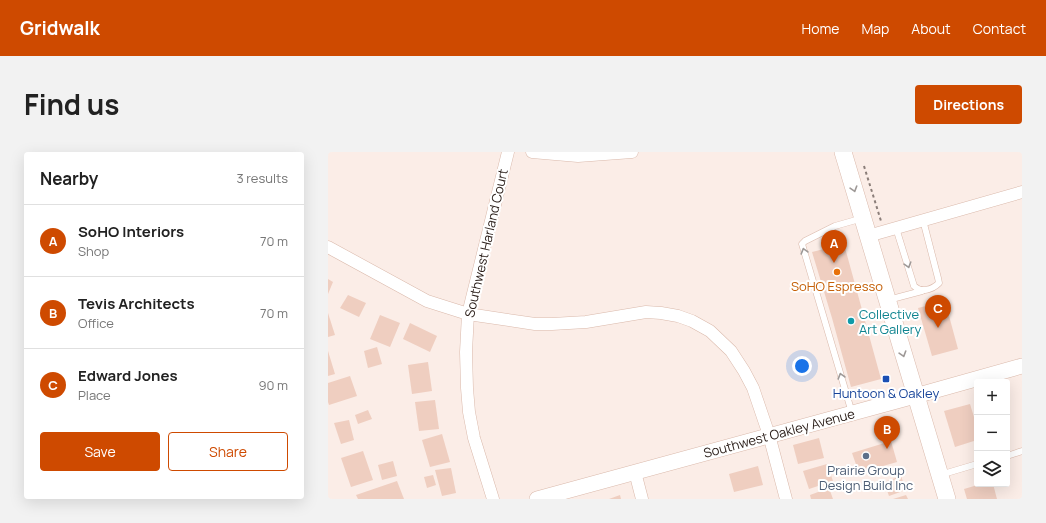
<!DOCTYPE html>
<meta charset="utf-8">
<style>
body{margin:0;font-family:Manrope,sans-serif;background:#f2f2f2;color:#222}
.controls{position:absolute;right:12px;bottom:12px;display:grid;overflow:hidden;border-radius:4px;box-shadow:0 4px 16px #0002}
.controls button{width:36px;height:36px;display:grid;place-items:center;padding:0;border:0;border-bottom:1px solid #e0e0e0;background:#fff;color:#222;font:20px sans-serif}
.you{position:absolute;left:474px;top:214px;width:14px;height:14px;margin:-10px;border:3px solid #fff;border-radius:50%;background:#1a73e8;box-shadow:0 0 0 6px #1a73e833}
.badge{display:grid;place-items:center;width:26px;height:26px;border-radius:50%;background:#ce4a00;color:#fff;font-size:13px;font-weight:700}
.pin{position:absolute;translate:-50% -33px;filter:drop-shadow(0 1px 2px #0008)}
.pin::after{content:'';position:absolute;top:21px;width:14px;height:12px;background:inherit;clip-path:polygon(0 0,100% 0,50% 100%)}
.list{margin:0;padding:0;list-style:none}
h2{display:flex;justify-content:space-between;align-items:center;height:52px;margin:0;padding:0 16px;font-size:17px}
h2 small{font-size:13px;font-weight:400;color:#767676}
.list li{display:grid;grid-template-columns:26px 1fr auto;gap:12px;align-items:center;box-sizing:border-box;height:72px;padding:0 16px;border-top:1px solid #e0e0e0}
.list b{display:block;font-size:15px;white-space:nowrap}
.list p{margin:0;font-size:13px;white-space:nowrap;color:#767676}
.list em{font-size:13px;font-style:normal;color:#767676}
.actions{display:flex;gap:8px;padding:12px 16px}
.actions a{flex:1;padding:9px 0;border:1px solid #ce4a00;border-radius:4px;text-align:center;font-size:14px;color:#ce4a00}
.actions .main{background:#ce4a00;color:#fff}
.icon{flex:none;width:22px;height:22px;fill:none;stroke:currentColor;stroke-width:2;stroke-linecap:round;stroke-linejoin:round}
.map{position:relative;flex:none;width:694px;height:347px;overflow:hidden;border-radius:4px}
header{display:flex;align-items:center;gap:24px;box-sizing:border-box;height:56px;padding:0 20px;background:#ce4a00;color:#fff}
header strong{font-size:19px}
nav{display:flex;gap:22px;margin-inline-start:auto;font-size:14px}
.intro{display:flex;align-items:center;justify-content:space-between;box-sizing:border-box;height:96px;padding:0 24px}
h1{margin:0;font-size:28px}
.button{padding:10px 18px;border-radius:4px;background:#ce4a00;color:#fff;font-size:14px;font-weight:700}
main{display:flex;gap:24px;padding:0 24px}
aside{flex:1;background:#fff;border-radius:4px;box-shadow:0 4px 16px #0002}
.map>svg:first-child{display:block}
.building{fill:#efcec0}
.lines{fill:none;stroke-linecap:round;stroke-linejoin:round}
.service-casing{stroke:#dab9ab;stroke-width:7}
.minor-casing{stroke:#dab9ab;stroke-width:13}
.tertiary-casing{stroke:#dab9ab;stroke-width:16}
.secondary-casing{stroke:#dab9ab;stroke-width:18}
.path{stroke:#8b7e79;stroke-width:2;stroke-dasharray:3 3;stroke-linecap:butt}
.service{stroke:#fff;stroke-width:6}
.minor{stroke:#fff;stroke-width:12}
.tertiary{stroke:#fff;stroke-width:15}
.secondary{stroke:#fff;stroke-width:17}
.oneway{stroke:#9e9997}
.food-dot{fill:#e8710a;stroke:#fff;stroke-width:1.5}
.culture-dot{fill:#0f9aa8;stroke:#fff;stroke-width:1.5}
.transit-dot{fill:#1a4fb4;stroke:#fff;stroke-width:1.5}
.service-dot{fill:#5c6f8a;stroke:#fff;stroke-width:1.5}
.labels{text-anchor:middle;stroke-width:4;stroke-linejoin:round;paint-order:stroke}
.street-label{font-size:13px;fill:#281c17;stroke:#fff}
.food-label{font-size:13px;fill:#c56008;stroke:#fff}
.culture-label{font-size:13px;fill:#0d838f;stroke:#fff;text-anchor:start}
.transit-label{font-size:13px;fill:#164399;stroke:#fff}
.service-label{font-size:13px;fill:#4e5e75;stroke:#fff}
</style>
<header>
<strong>Gridwalk</strong>
<nav><a>Home</a><a>Map</a><a>About</a><a>Contact</a></nav>
</header>
<div class="intro"><h1>Find us</h1><a class="button">Directions</a></div>
<main>
<aside>
<h2>Nearby<small>3 results</small></h2>
<ul class="list">
<li><span class="badge">A</span><div><b>SoHO Interiors</b><p>Shop</p></div><em>70 m</em></li>
<li><span class="badge">B</span><div><b>Tevis Architects</b><p>Office</p></div><em>70 m</em></li>
<li><span class="badge">C</span><div><b>Edward Jones</b><p>Place</p></div><em>90 m</em></li>
</ul>
<div class="actions"><a class="main">Save</a><a>Share</a></div>
</aside>
<div class="map">
<svg width="694" height="347" viewBox="0 0 694 347">
<rect width="100%" height="100%" fill="#fbede7"/>
<g class="building">
<path d="M516 92 553 227 523 235 504 166 484 100Z"/>
<path d="M0 127 5 130 0 142Z"/>
<path d="M20 143 38 151 31 165 12 156Z"/>
<path d="M617 149 630 197 604 204 590 156Z"/>
<path d="M0 161 7 183 0 185Z"/>
<path d="M52 163 72 171 62 195 42 187Z"/>
<path d="M82 171 109 184 102 200 75 187Z"/>
<path d="M49 195 54 212 40 216 36 199Z"/>
<path d="M0 199 7 222 0 224Z"/>
<path d="M100 210 104 239 84 242 80 213Z"/>
<path d="M22 224 29 244 1 253 0 250V231Z"/>
<path d="M107 248 111 277 91 279 87 250Z"/>
<path d="M642 252 649 275V288L627 295 616 259Z"/>
<path d="M40 258 44 267 30 272 27 263Z"/>
<path d="M21 268 26 288 13 292 6 271Z"/>
<path d="M114 282 122 310 102 315 94 288Z"/>
<path d="M491 286 496 306 470 312 465 293Z"/>
<path d="M563 289 569 310 531 321 524 301Z"/>
<path d="M35 299 45 328 23 335 13 306Z"/>
<path d="M65 309 69 324 54 328 50 313Z"/>
<path d="M499 312 505 329 481 337 475 319Z"/>
<path d="M430 314 435 333 406 340 401 322Z"/>
<path d="M123 316 128 341 114 344 107 318Z"/>
<path d="M105 323 108 333 99 336 96 325Z"/>
<path d="M573 324 578 338 561 344 556 330Z"/>
<path d="M69 329 76 347H30L28 343Z"/>
<path d="M653 332H665L669 347H639L636 337Z"/>
<path d="M501 336 505 347H483L482 343Z"/>
<path d="M292 343 293 347H281Z"/>
<path d="M578 343 580 347H565Z"/>
</g>
<g class="lines">
<g class="service-casing">
<g id="service">
<path d="M568 76 586 134C593 141 604 138 611 131L610 126 595 68"/>
<path d="M560 148 594 139"/>
<path d="M524 261 474 92 477 89 507 74 535 66"/>
<path d="M679 304 694 299"/>
<path d="M612 323 649 312"/>
</g>
</g>
<g class="minor-casing">
<g id="minor">
<path d="M204 0 250 4 304 0"/>
<path d="M540 84 694 40"/>
<path d="M0 95 99 149 140 162 207 172H224L258 170 318 160 333 161 350 164 364 169 382 179 403 199 416 219 425 236 441 283 458 347"/>
<path d="M307 320 314 347"/>
<path d="M165 347 146 286 141 260 139 236 138 200 140 162 180 0"/>
</g>
</g>
<g class="tertiary-casing">
<path id="tertiary" d="M209 347 587 244 694 214"/>
</g>
<g class="secondary-casing">
<path id="secondary" d="M515 0 619 347"/>
</g>
<path class="path" d="M536 14 553 69"/>
<use href="#service" class="service"/>
<use href="#minor" class="minor"/>
<use href="#tertiary" class="tertiary"/>
<use href="#secondary" class="secondary"/>
</g>
<defs><path id="oneway-chevron" d="M-2-3.5L2.5 0L-2 3.5" fill="none" stroke-width="1.6" stroke-linecap="round" stroke-linejoin="round"/></defs>
<g class="oneway">
<use href="#oneway-chevron" transform="translate(526 37) rotate(73)"/>
<use href="#oneway-chevron" transform="translate(476 99) rotate(-106)"/>
<use href="#oneway-chevron" transform="translate(580 113) rotate(73)"/>
<use href="#oneway-chevron" transform="translate(575 202) rotate(73)"/>
<use href="#oneway-chevron" transform="translate(513 224) rotate(-106)"/>
</g>
<circle class="food-dot" cx="509" cy="120" r="4"/>
<circle class="culture-dot" cx="523" cy="169" r="4"/>
<rect class="transit-dot" x="554" y="223" width="8" height="8" rx="2"/>
<circle class="service-dot" cx="538" cy="304" r="4"/>
<g class="labels">
<g class="street-label">
<text transform="translate(158 91) rotate(-77)" y="5">Southwest Harland Court</text>
<text transform="translate(451 281) rotate(-15)" y="5">Southwest Oakley Avenue</text>
</g>
<g class="food-label">
<text x="509" y="139">SoHO Espresso</text>
</g>
<g class="culture-label">
<text x="531" y="167">Collective<tspan x="531" dy="15">Art Gallery</tspan></text>
</g>
<g class="transit-label">
<text x="558" y="246">Huntoon &amp; Oakley</text>
</g>
<g class="service-label">
<text x="538" y="323">Prairie Group<tspan x="538" dy="15">Design Build Inc</tspan></text>
</g>
</g>
</svg>
<div class="controls">
<button>+</button>
<button>−</button>
<button><svg class="icon" aria-label="layers" viewBox="0 0 24 24"><path d="M12 4l9 5-9 5-9-5zM3 14l9 5 9-5"/></svg></button>
</div>
<div class="you"></div>
<div class="pin badge" style="left:506px;top:111px">A</div>
<div class="pin badge" style="left:559px;top:297px">B</div>
<div class="pin badge" style="left:610px;top:176px">C</div>
</div>
</main>
